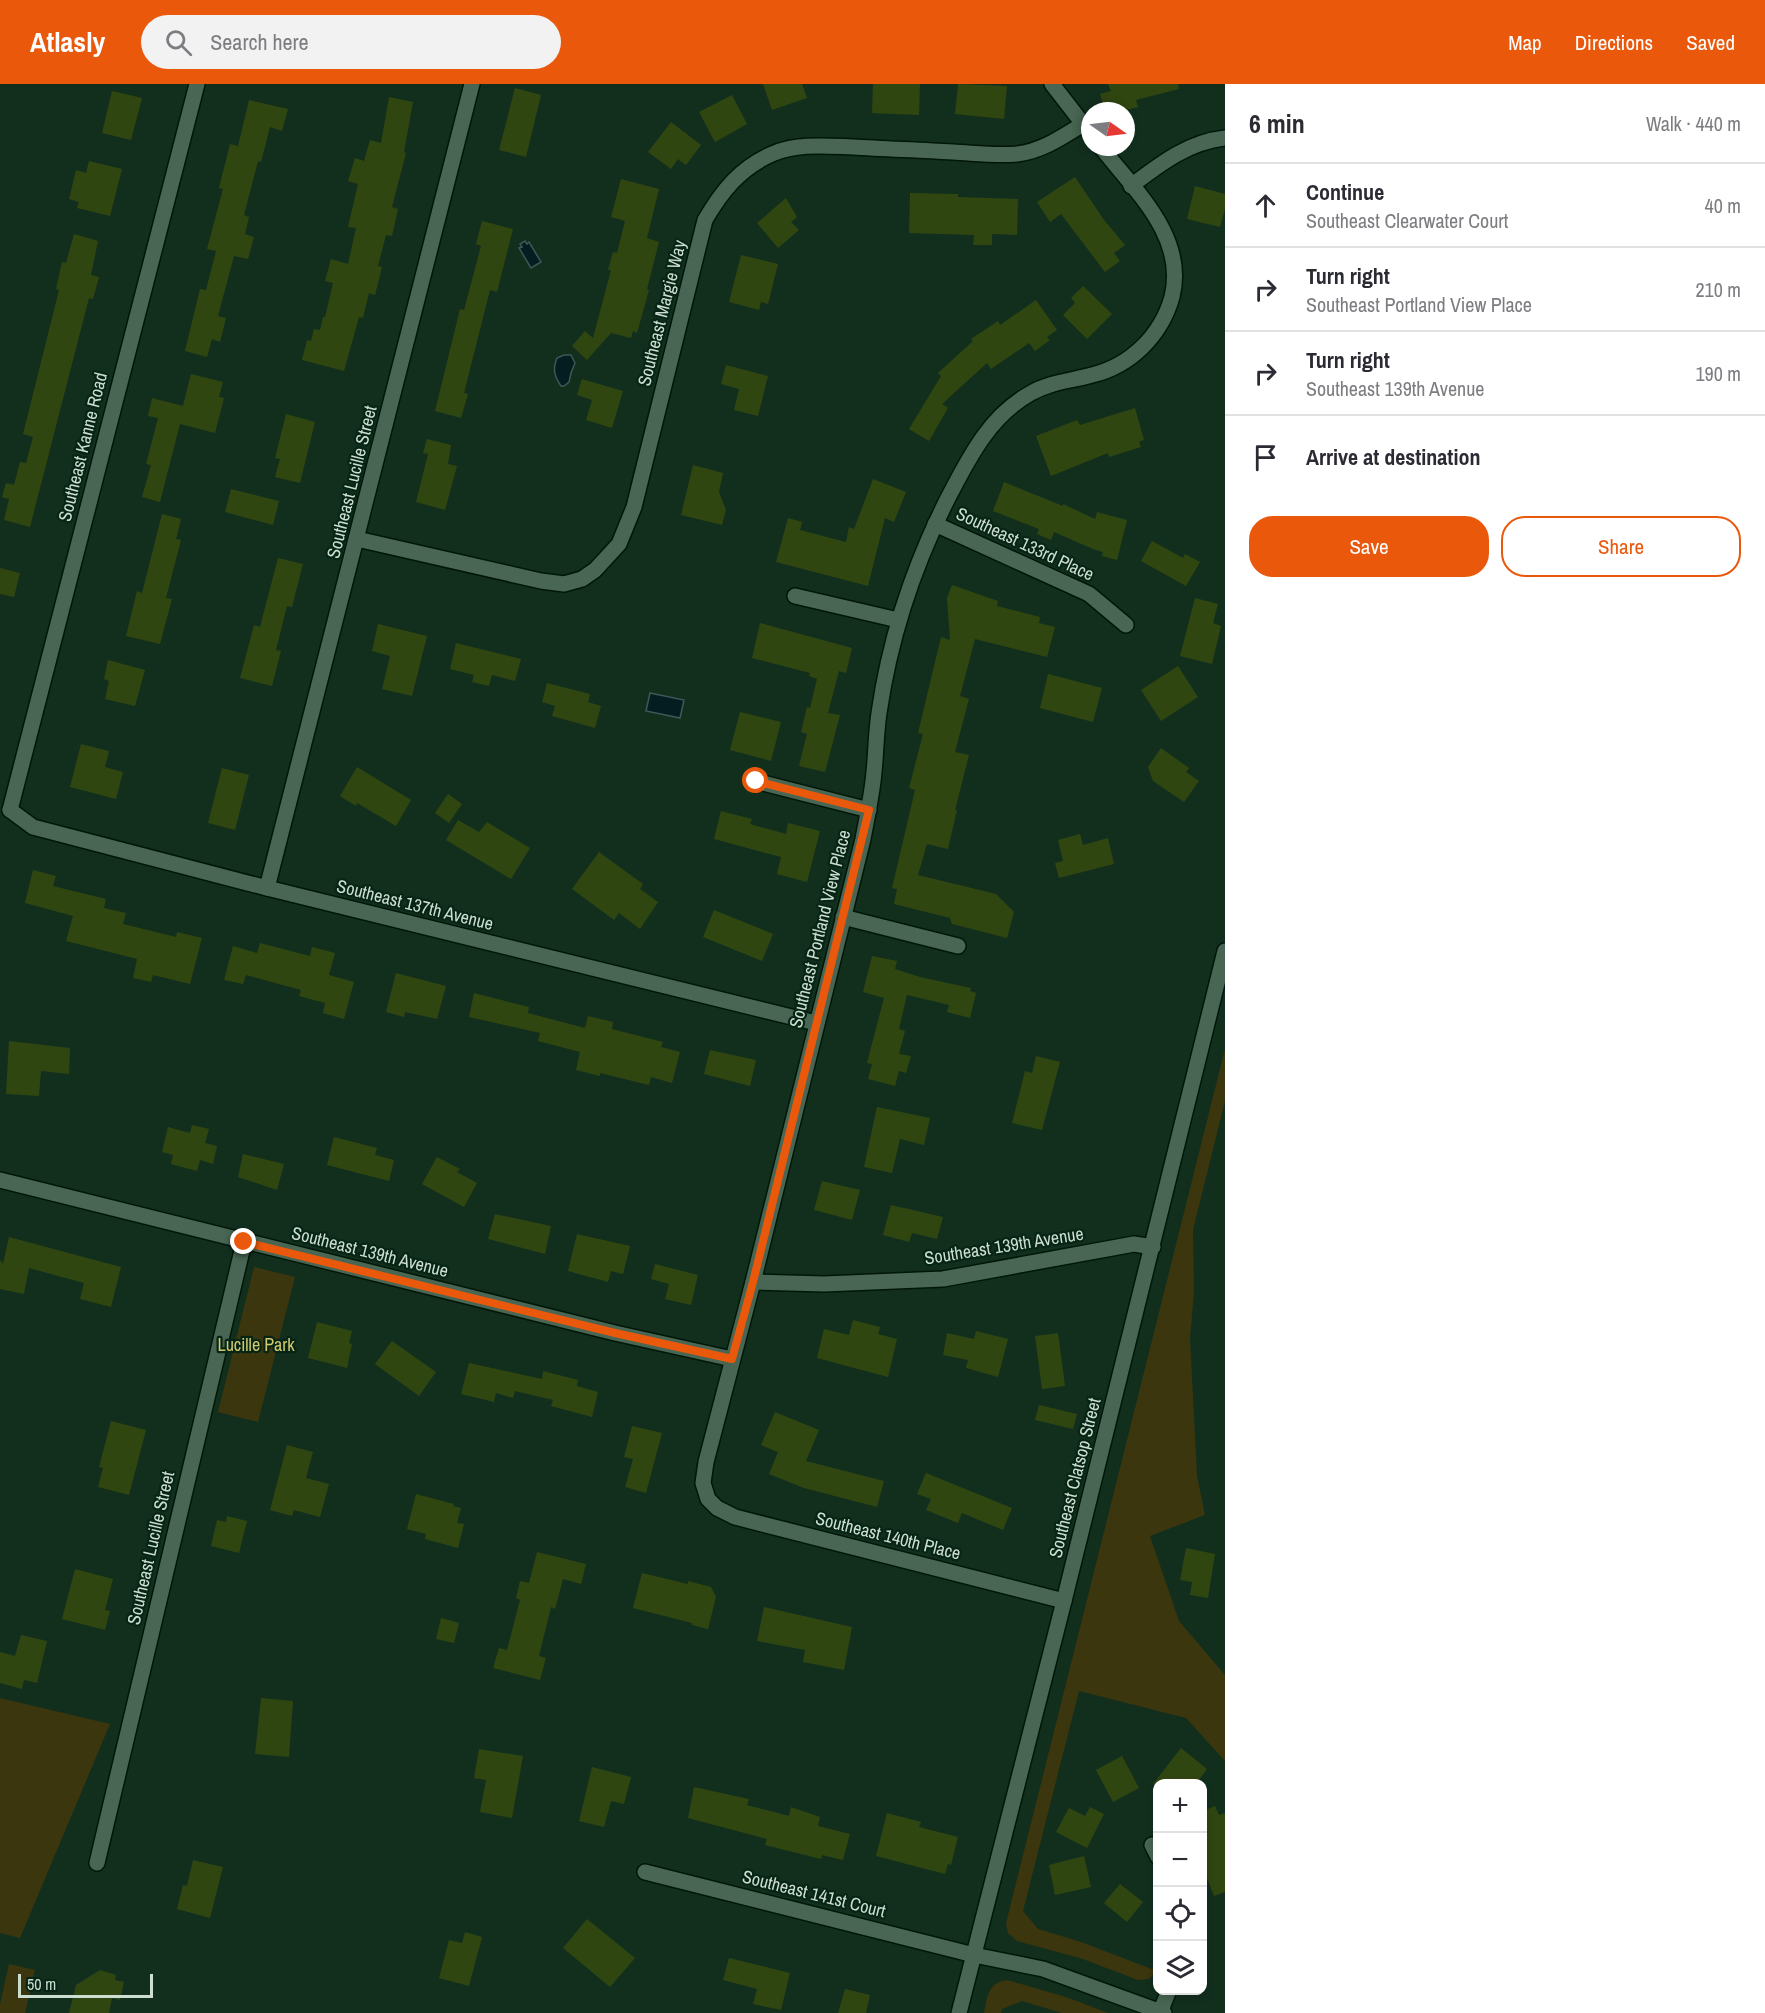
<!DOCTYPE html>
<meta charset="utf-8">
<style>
body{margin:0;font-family:"Archivo Narrow",sans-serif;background:#f2f2f3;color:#2b2b33}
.controls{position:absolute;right:18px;bottom:18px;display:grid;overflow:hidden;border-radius:12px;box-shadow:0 3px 9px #0003}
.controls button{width:54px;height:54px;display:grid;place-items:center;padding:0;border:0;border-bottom:2px solid #e1e1e2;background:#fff;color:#2b2b33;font:30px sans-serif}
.compass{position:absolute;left:1081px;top:18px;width:54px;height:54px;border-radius:50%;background:#fff;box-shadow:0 3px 9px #0003;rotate:104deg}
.scale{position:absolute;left:18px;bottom:15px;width:135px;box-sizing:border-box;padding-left:6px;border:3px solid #ccddd2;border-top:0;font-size:16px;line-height:21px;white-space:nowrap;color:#ccddd2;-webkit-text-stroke:4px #072515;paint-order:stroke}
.stop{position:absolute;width:18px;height:18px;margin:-14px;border:4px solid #ea580c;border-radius:50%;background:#fff}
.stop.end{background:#ea580c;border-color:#fff;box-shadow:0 2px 6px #0008}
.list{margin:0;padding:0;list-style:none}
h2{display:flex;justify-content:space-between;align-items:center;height:78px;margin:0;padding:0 24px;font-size:26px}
h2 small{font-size:20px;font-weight:400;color:#7c7c81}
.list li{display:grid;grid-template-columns:39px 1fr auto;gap:18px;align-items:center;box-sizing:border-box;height:84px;padding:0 24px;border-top:2px solid #e1e1e2}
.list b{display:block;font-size:22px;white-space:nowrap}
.list p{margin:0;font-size:20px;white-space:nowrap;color:#7c7c81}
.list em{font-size:20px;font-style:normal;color:#7c7c81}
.actions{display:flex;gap:12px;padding:18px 24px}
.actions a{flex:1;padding:14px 0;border:2px solid #ea580c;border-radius:24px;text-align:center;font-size:21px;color:#ea580c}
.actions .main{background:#ea580c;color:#fff}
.icon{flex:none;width:33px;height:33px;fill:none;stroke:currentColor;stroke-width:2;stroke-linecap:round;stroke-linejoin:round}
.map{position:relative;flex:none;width:1225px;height:1929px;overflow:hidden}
header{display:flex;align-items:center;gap:36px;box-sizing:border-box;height:84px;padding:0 30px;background:#ea580c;color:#fff}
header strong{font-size:28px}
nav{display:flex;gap:33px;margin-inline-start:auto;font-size:21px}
.search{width:420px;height:54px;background:#f2f2f3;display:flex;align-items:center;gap:15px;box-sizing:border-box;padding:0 21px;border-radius:33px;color:#7c7c81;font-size:22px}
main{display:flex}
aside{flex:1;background:#fff}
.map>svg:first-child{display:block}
.green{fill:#3b360e}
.water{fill:#031d21;stroke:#3f5756;stroke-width:1.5}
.building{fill:#304611}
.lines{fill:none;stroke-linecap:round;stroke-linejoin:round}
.street-casing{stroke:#001708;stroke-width:18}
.secondary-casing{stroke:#001708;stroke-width:18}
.street{stroke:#486653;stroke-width:15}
.secondary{stroke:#486653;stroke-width:15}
.route{stroke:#ea580c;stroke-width:8}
.labels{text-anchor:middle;stroke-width:4.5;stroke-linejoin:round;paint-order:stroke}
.street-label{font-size:18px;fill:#ccddd2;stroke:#072515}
.park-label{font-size:18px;fill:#d2c86e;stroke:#072515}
</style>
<header>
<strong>Atlasly</strong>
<div class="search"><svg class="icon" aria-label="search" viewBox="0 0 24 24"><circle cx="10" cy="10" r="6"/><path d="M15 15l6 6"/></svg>Search here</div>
<nav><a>Map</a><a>Directions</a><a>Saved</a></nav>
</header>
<main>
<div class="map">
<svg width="1225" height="1929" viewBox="0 0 1225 1929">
<rect width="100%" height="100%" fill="#122f1e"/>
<g class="green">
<path d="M1225 965V1017L1193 1146 1194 1209 1190 1254 1197 1392 1205 1431 1150 1452 1179 1537 1225 1591V1677L1186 1634 1079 1607 1023 1827 1038 1845 1081 1858 1157 1887 1149 1895 1138 1896 1083 1875 1017 1857 1008 1849 1006 1839Z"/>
<path d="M254 1183 295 1193 258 1338 218 1328Z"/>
<path d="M0 1614 110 1640 20 1854 0 1849Z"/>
<path d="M9 1880 35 1886 25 1929H0V1920Z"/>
<path d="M1007 1896 1069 1914 1108 1929H1062L1022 1917 1002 1925 1001 1929H984C987 1914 988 1898 1007 1896Z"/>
</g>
<g class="water">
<path d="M525 157 527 160 529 158 541 178 531 184 519 164 522 163 520 160Z"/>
<path d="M564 271H571L575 279 571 289 569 298 564 302H561C555 293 552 286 557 274Z"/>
<path d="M650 609 684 616 680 634 646 627Z"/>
</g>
<g class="building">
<path d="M763 0H802L807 14 772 26Z"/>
<path d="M873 0H920L919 31 872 29Z"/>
<path d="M958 0 1007 2 1004 35 955 30Z"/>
<path d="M1108 0H1178L1179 5 1136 16 1138 23 1123 27 1120 23 1105 27 1100 10 1111 7Z"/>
<path d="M515 4 541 11 526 73 499 66Z"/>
<path d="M112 7 142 14 131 56 102 49Z"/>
<path d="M732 11 747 40 715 58 699 28Z"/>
<path d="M389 13 413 18 404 68 406 69 392 123 398 125 392 152 386 151 378 182 382 183 375 211 369 209 363 234 359 233 344 287 302 276 307 256 311 257 314 245 320 246 323 233H325L333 199 325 197 331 175 348 180 356 144 348 143 358 100 348 97 355 74 364 77 370 56 381 59Z"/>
<path d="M249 16 288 25 282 47 270 43 261 78 258 77 244 131 249 133 245 150 254 153 248 175 234 172 218 232 226 234 220 258 212 255 207 273 185 267 200 205 206 206 216 167 207 165 223 105 219 104 230 60 238 62Z"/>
<path d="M671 38 701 61 686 81 678 75 671 85 648 68Z"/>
<path d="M89 77 122 85 110 132 77 124 79 118 69 115 76 86 86 89Z"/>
<path d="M1075 93 1104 136 1125 161 1114 169 1120 177 1105 188 1061 130 1050 138 1037 118Z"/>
<path d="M621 95 659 105 647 154 659 158 647 205 649 206 637 249 633 247 631 254 611 249 587 276 572 262 585 247 593 254 611 186H608L613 168 617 169 625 137 611 133Z"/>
<path d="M1195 102 1225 110V125L1220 143 1187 135Z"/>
<path d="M910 109 958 110V113L1018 115 1017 151 992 150V161H973L974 151 909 149Z"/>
<path d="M786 114 797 133 791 138 799 146 778 164 757 139Z"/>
<path d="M482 137 513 145 497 208 490 206 464 309 468 310 461 334 435 327 460 225 464 226 481 162 476 160Z"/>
<path d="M74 150 98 157 91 191 99 193 93 215 89 214 30 443 4 436 9 415 2 413 6 399 14 401 20 378 26 379 33 353 23 350 59 206 56 205 62 178 66 179Z"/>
<path d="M741 171 778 180 768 220 761 218 759 226 729 218Z"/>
<path d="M1083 202 1112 230 1087 255 1063 231 1075 219 1071 214Z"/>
<path d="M1036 216 1057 246 1047 253 1050 256 1035 267 1029 259 991 285 987 279 942 320 948 324 929 357 909 345 941 292 938 289 973 257 971 255 998 237 1000 241Z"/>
<path d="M726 281 768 292 758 332 734 326 739 305 721 300Z"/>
<path d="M191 290 223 298 219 313 224 314 215 349 180 340 160 418 142 413 151 381 146 380 158 334 148 332 152 314 183 322Z"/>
<path d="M582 295 623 307 612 344 586 336 592 316 577 311Z"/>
<path d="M1135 324 1144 356 1139 358 1141 363 1109 373 1108 369 1051 392 1036 352 1077 336 1080 341Z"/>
<path d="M286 330 315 338 300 399 275 393 280 375 275 374Z"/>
<path d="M427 355 451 361 448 380 457 382 445 426 416 418 428 370 423 369Z"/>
<path d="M693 381 723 389 719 408 726 426 722 441 681 431Z"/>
<path d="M873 395 906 408 894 438 885 434 868 502 776 478 788 434 802 438 800 446 846 458 849 443 854 445Z"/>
<path d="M1004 398 1063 422V420L1095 435 1097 428 1127 436 1117 476 1102 472 1103 468 1093 465 1054 448 1051 456 1037 450 1039 445 993 427Z"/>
<path d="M231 405 279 417 273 441 225 428Z"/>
<path d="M162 430 181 435 176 455 181 456 166 514 172 515 160 560 126 552 137 507 142 509Z"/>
<path d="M1152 457 1183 474 1185 470 1200 478 1186 502 1141 477Z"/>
<path d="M278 474 303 480 292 523 287 522 276 566 281 567 272 602 240 594 254 541 260 543Z"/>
<path d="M0 484 20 489 14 513 0 510Z"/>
<path d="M952 501 998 517 997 522 1040 533 1039 539 1055 543 1047 573 975 555 960 612 969 615 955 668 969 671 955 726H957L948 765 927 760 918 791 996 810 1014 828 1007 854 952 840 950 834 894 820 897 805 892 804 915 706 909 704 923 650 918 649 941 553 950 556 947 514Z"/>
<path d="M1195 514 1218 520 1213 539 1221 542 1212 580 1180 572Z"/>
<path d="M760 539 852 564 846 589 839 587 828 629 840 631 825 688 799 682 807 650 801 648 807 623 810 624 817 595 809 592 810 589 752 574Z"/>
<path d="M378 540 427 552 412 612 382 605 390 572 372 567Z"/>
<path d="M456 559 521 575 515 597 492 591 489 602 472 598 474 591 450 585Z"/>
<path d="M108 576 145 586 135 622 105 615 109 597 104 595Z"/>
<path d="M1178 582 1198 613 1161 637 1141 606Z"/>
<path d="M1048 590 1102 604 1093 638 1040 624Z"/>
<path d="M547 599 590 610 588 618 601 622 595 644 552 632 555 622 542 618Z"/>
<path d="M740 628 781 638 771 677 730 666Z"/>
<path d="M81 660 109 667 105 683 123 688 116 715 70 703Z"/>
<path d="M1161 664 1189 684 1186 688 1199 697 1184 718 1153 697 1148 683Z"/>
<path d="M357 683 411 716 396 742 357 719 356 722 340 712Z"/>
<path d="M222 684 249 691 235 746 208 739Z"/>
<path d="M448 710 462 720 449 739 435 729Z"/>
<path d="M721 727 752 735 750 740 786 750 788 739 820 747 807 798 777 790 781 773 714 755Z"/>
<path d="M458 736 479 748 487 738 530 764 511 795 446 756Z"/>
<path d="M1080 750 1083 761 1108 754 1114 780 1059 794 1055 779 1063 777 1058 756Z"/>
<path d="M599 768 643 800 640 805 658 818 640 845 619 829 614 836 572 805Z"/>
<path d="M33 786 56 792 53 802 106 815 104 824 126 829 123 840 176 853 177 848 202 854 190 900 153 891 151 898 133 894 137 875 66 857 73 832 25 819Z"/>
<path d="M714 826 773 850 762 877 703 853Z"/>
<path d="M260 859 310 872 312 863 335 869 329 891 354 898 344 935 323 929 325 919 299 912 301 906 246 891 243 900 224 896 233 862 257 869Z"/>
<path d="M872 872 897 877 895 885 920 893 971 904 970 907 976 909 970 934 947 928 949 921 907 911 899 945 905 947 899 970 911 972 906 989 899 987 895 1002 868 995 872 980 867 979 884 914 863 908Z"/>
<path d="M396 889 446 902 437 935 405 928 404 933 386 928Z"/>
<path d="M474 909 529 923 528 929 585 944 588 932 613 938 612 945 663 958 661 963 680 968 672 999 651 993 649 1001 600 989V992L576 986 580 968 538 957 540 949 469 933Z"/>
<path d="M9 957 70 964 69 990 41 987 39 1012 6 1010Z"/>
<path d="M710 966 756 976 750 1002 704 990Z"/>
<path d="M1036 972 1060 978 1042 1046 1012 1039 1025 987 1032 989Z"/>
<path d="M877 1023 930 1034 924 1061 900 1055 892 1089 864 1083Z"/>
<path d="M192 1041 209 1045 205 1059 217 1062 213 1080 200 1076 197 1087 171 1080 173 1071 162 1068 168 1043 190 1049Z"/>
<path d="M334 1053 377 1064 375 1071 394 1076 389 1097 327 1081Z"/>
<path d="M243 1070 284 1080 277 1106 238 1093Z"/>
<path d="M437 1073 460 1085 457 1088 477 1099 464 1123 422 1100Z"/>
<path d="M822 1097 860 1106 852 1136 814 1126Z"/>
<path d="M891 1121 943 1133 937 1155 912 1149 909 1158 883 1151Z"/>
<path d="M495 1130 551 1142 545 1170 488 1155Z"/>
<path d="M577 1150 630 1162 623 1190 611 1187 608 1198 568 1187Z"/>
<path d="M9 1153 121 1183 111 1223 80 1215 84 1199 29 1184 24 1210 0 1205V1176L3 1180Z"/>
<path d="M655 1180 698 1191 691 1221 665 1215 669 1200 651 1195Z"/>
<path d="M853 1236 880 1243 878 1250 897 1255 888 1293 817 1274 824 1245 849 1251Z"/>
<path d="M317 1238 352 1247 349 1259 352 1260 347 1284 308 1274Z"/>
<path d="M976 1247 1008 1255 998 1293 966 1284 968 1276 943 1271 947 1249 974 1255Z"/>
<path d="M1058 1249 1065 1302 1042 1305 1035 1252Z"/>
<path d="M392 1257 436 1288 419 1312 375 1280Z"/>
<path d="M469 1279 542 1295 543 1287 578 1296 577 1302 598 1308 592 1333 551 1322 553 1316 515 1307 513 1314 496 1309 494 1318 461 1310Z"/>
<path d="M1039 1321 1077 1330 1073 1345 1035 1336Z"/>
<path d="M775 1328 819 1346 806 1377 884 1397 877 1423 804 1404 769 1390 778 1368 761 1361Z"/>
<path d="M111 1337 146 1346 129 1411 98 1403 103 1384 99 1383Z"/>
<path d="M632 1342 662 1349 646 1409 625 1403 633 1375 624 1373Z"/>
<path d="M287 1361 313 1368 306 1394 329 1400 320 1433 294 1426 292 1432 270 1426Z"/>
<path d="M926 1389 1012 1424 1003 1446 962 1429 958 1439 926 1426 931 1415 917 1410Z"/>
<path d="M416 1410 454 1420 453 1422 461 1424 457 1439 464 1440 458 1464 425 1455 426 1450 407 1445Z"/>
<path d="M227 1432 247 1437 239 1469 211 1462 217 1436 226 1438Z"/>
<path d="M1186 1464 1215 1470 1208 1514 1190 1511 1192 1498 1180 1496Z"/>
<path d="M537 1468 586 1480 581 1500 563 1495 555 1525 551 1523 539 1572 546 1574 540 1596 493 1584 499 1564 507 1566 520 1516 516 1514 520 1497 529 1499Z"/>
<path d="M75 1485 113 1495 105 1526 110 1527 105 1546 62 1535Z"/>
<path d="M642 1489 688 1500V1497L711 1503 716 1513 708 1545 692 1541V1539L633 1524Z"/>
<path d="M764 1523 852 1543 844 1586 803 1578 805 1566 757 1557Z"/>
<path d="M441 1534 459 1539 454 1559 436 1555Z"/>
<path d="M21 1551 47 1557 37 1599 24 1596 22 1605 0 1599V1568L15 1572Z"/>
<path d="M261 1614 293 1617 289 1673 255 1670Z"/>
<path d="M1181 1664 1207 1685 1196 1700H1153Z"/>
<path d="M479 1665 523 1672 512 1734 480 1728 486 1696 474 1694Z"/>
<path d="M1122 1672 1139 1704 1113 1718 1096 1686Z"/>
<path d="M592 1683 631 1693 624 1720 611 1717 604 1743 579 1737Z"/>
<path d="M694 1703 749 1715 747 1721 774 1728 789 1732 791 1723 820 1733 818 1742 850 1750 843 1776 822 1771 821 1775 765 1761 767 1755 688 1734Z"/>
<path d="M1215 1722 1219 1731 1225 1729V1808L1214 1812 1203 1784V1727Z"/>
<path d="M1090 1723 1104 1730 1087 1764 1056 1748 1069 1724 1085 1732Z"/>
<path d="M887 1729 921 1738 919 1743 958 1753 951 1781 948 1780 945 1790 876 1772Z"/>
<path d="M1084 1772 1091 1803 1055 1811 1049 1781Z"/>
<path d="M193 1776 223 1783 210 1834 177 1825 183 1801 187 1802Z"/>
<path d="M1120 1800 1143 1818 1127 1838 1104 1819Z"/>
<path d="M587 1835 635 1874 610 1903 563 1864Z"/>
<path d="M465 1848 482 1853 469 1902 439 1894 449 1856 462 1859Z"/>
<path d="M729 1874 790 1889 781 1926 753 1920 757 1905 723 1896Z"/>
<path d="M100 1886 116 1891 115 1896 124 1898 120 1916 112 1914 109 1929H69L76 1901Z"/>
<path d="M845 1905 870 1911 866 1929H838Z"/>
</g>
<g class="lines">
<g class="street-casing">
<g id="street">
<path d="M1052 0 1090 49"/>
<path d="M1131 102C1160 80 1188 58 1225 54"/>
<path d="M935 440 1089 510 1126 541"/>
<path d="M357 455 541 497 564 500 582 495 595 486 619 460 634 423 705 136C722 107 740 84 772 70 796 59 826 62 853 63 886 65 920 66 953 68 974 69 996 72 1017 70 1042 67 1062 53 1083 40"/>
<path d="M795 512 898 536"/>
<path d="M755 697 869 726"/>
<path d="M10 726 33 743 267 804 816 939"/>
<path d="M10 726 197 0"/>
<path d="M267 804 472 0"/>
<path d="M843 833 958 862"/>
<path d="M0 1096 615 1249 732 1275"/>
<path d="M753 1198 824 1200 943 1195 1134 1160 1153 1163"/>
<path d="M1064 1517 735 1433 717 1424 708 1415 703 1399 706 1378 753 1198 863 755C867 733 872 711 874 688 876 669 876 649 879 629 890 553 913 483 948 414 959 393 970 371 984 352 996 335 1013 319 1031 309 1050 298 1071 297 1092 291 1130 282 1161 252 1172 213 1187 152 1134 106 1101 63"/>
<path d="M1152 1761 1158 1773"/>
<path d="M97 1779 244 1158"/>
<path d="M645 1788 974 1871 1043 1885 1164 1929"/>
<path d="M1160 1929 1169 1906"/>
</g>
</g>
<g class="secondary-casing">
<path id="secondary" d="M959 1929 1064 1517 1225 867"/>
</g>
<use href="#street" class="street"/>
<use href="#secondary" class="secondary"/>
</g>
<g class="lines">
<path class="route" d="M244 1158 615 1249 732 1275 753 1198 869 726 756 697"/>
</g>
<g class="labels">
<g class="street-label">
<text transform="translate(662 229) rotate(-76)" y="6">Southeast Margie Way</text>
<text transform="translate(83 363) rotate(-76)" y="6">Southeast Kanne Road</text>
<text transform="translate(352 398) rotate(-76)" y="6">Southeast Lucille Street</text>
<text transform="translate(1025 460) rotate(25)" y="6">Southeast 133rd Place</text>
<text transform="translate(415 821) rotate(14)" y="6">Southeast 137th Avenue</text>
<text transform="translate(820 845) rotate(-76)" y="6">Southeast Portland View Place</text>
<text transform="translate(1004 1162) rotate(-9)" y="6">Southeast 139th Avenue</text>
<text transform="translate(370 1168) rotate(14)" y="6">Southeast 139th Avenue</text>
<text transform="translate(1075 1394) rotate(-76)" y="6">Southeast Clatsop Street</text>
<text transform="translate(888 1452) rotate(14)" y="6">Southeast 140th Place</text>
<text transform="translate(151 1464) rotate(-77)" y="6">Southeast Lucille Street</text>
<text transform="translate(814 1810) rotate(14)" y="6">Southeast 141st Court</text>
</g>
<g class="park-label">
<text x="256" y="1267">Lucille Park</text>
</g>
</g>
</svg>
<div class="controls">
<button>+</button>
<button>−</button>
<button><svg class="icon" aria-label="locate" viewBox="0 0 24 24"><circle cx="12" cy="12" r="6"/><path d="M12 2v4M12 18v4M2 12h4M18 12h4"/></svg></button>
<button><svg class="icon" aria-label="layers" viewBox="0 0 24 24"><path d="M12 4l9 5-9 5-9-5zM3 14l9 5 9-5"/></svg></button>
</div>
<svg class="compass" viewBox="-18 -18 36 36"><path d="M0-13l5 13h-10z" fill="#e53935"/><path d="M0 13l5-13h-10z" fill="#7c7c81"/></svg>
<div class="scale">50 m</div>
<div class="stop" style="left:756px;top:697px"></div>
<div class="stop end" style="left:244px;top:1158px"></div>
</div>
<aside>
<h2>6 min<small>Walk · 440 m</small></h2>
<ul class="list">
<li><svg class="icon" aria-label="ahead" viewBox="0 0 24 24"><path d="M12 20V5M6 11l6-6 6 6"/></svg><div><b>Continue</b><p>Southeast Clearwater Court</p></div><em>40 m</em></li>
<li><svg class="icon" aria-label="right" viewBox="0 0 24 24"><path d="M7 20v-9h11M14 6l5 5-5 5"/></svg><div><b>Turn right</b><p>Southeast Portland View Place</p></div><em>210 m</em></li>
<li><svg class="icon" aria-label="right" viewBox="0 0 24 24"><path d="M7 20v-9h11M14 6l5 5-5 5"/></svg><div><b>Turn right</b><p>Southeast 139th Avenue</p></div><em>190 m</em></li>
<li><svg class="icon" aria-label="arrive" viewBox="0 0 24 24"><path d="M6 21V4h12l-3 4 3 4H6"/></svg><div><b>Arrive at destination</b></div></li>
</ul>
<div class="actions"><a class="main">Save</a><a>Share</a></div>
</aside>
</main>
